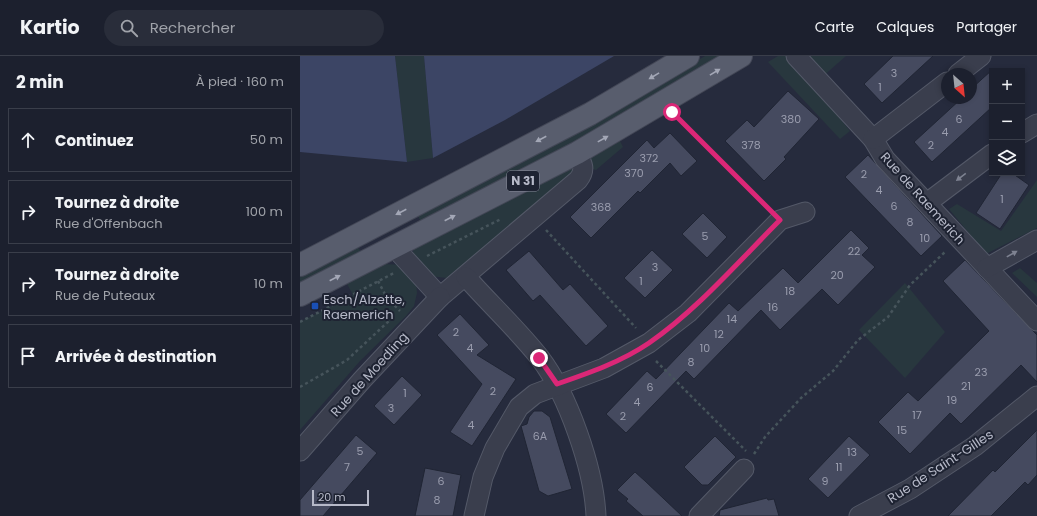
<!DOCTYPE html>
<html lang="fr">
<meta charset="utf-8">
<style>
body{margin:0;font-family:Poppins,sans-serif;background:#292d3a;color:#f1f3f6}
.controls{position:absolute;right:12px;top:12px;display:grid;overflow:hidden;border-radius:0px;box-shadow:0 2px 6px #0003}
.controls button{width:36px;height:36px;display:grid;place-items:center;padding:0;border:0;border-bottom:1px solid #3a3e4a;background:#1c202e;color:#f1f3f6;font:20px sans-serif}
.compass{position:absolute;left:641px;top:12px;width:36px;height:36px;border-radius:50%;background:#1c202e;box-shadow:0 2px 6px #0003;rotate:153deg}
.scale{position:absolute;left:12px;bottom:10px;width:57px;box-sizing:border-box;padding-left:4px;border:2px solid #b6b9c8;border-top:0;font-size:11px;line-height:14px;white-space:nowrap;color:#b6b9c8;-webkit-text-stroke:3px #1e2332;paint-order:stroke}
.stop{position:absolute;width:12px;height:12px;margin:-9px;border:3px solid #db2777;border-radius:50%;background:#fff}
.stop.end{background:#db2777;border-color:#fff;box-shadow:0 1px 4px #0008}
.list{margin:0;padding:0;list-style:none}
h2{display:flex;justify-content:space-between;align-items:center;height:52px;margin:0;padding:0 16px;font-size:17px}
h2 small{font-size:13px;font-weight:400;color:#a0a3aa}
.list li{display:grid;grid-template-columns:26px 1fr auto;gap:12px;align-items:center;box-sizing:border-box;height:64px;margin:0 8px 8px;padding:0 8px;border:1px solid #3a3e4a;border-radius:0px}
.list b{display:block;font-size:15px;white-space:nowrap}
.list p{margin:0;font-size:13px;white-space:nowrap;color:#a0a3aa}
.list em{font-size:13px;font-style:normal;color:#a0a3aa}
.icon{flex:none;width:22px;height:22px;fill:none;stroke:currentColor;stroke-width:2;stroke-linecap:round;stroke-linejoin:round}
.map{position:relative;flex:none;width:737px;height:460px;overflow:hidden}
header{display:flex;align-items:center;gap:24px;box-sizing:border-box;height:56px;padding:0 20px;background:#1c202e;border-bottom:1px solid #3a3e4a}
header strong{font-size:19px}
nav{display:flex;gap:22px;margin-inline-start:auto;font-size:14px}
.search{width:280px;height:36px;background:#292d3a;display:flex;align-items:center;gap:10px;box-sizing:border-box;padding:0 14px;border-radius:22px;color:#a0a3aa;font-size:15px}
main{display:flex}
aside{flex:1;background:#1c202e}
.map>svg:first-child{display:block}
.green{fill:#28373e}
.water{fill:#3c4565}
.building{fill:#454a5f;stroke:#202534}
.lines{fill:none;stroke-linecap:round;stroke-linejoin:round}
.minor-casing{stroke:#545968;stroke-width:21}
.primary-casing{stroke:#434756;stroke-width:24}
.path{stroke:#46545b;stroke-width:2.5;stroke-dasharray:3 3;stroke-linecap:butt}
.minor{stroke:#3a3e4d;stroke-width:19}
.primary{stroke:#585d6d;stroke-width:22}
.oneway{fill:#a3a7b6}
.oneway2{fill:#7e8291}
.route{stroke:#db2777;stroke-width:5}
.transit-dot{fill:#1a4fb4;stroke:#1e2332;stroke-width:1.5}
.labels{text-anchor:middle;stroke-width:4;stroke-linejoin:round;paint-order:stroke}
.number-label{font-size:11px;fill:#9a9dae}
.shield{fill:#1e2332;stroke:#888c9b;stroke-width:1}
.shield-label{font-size:12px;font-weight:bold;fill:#b6b9c8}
.street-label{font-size:13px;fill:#b6b9c8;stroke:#1e2332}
.poi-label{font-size:13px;fill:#b6b9c8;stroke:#1e2332;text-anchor:start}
</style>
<header>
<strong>Kartio</strong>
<div class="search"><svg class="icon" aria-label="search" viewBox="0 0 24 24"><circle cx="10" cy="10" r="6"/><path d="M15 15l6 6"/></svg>Rechercher</div>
<nav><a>Carte</a><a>Calques</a><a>Partager</a></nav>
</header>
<main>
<aside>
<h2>2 min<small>À pied · 160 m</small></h2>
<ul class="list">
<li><svg class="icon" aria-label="ahead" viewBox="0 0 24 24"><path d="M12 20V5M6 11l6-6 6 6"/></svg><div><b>Continuez</b></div><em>50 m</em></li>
<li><svg class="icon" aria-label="right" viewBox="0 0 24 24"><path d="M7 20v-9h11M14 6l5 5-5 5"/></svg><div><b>Tournez à droite</b><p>Rue d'Offenbach</p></div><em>100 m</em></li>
<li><svg class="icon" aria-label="right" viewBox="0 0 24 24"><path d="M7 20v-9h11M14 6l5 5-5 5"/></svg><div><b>Tournez à droite</b><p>Rue de Puteaux</p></div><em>10 m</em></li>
<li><svg class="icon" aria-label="arrive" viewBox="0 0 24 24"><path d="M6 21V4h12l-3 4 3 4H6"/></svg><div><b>Arrivée à destination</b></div></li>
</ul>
</aside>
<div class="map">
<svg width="737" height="460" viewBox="0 0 737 460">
<rect width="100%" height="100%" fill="#262b3d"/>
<g class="green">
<path d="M95 0H124L133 102 107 106Z"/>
<path d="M405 0H427L303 73 121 166 117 158 298 64Z"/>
<path d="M478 0H546L513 29 550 75 540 83 468 6Z"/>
<path d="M319 83 323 91 296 114 284 111 162 216 147 222 129 220 116 224 117 237 114 250 106 260 60 305 0 374V266L53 239 46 226 81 208 109 209 114 192Z"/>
<path d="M737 124V172L686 198 649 153 657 148 701 175Z"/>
<path d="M58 191 61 196 0 230V218Z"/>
<path d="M720 212 737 227V241L712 217Z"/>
<path d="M605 227 645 276 605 322 559 274Z"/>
</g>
<g class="water">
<path d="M0 0H95L107 106 0 96Z"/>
<path d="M124 0H314L205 64 133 102Z"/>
</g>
<g class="building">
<path d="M593 0H633L582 47 564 28Z"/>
<path d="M692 14V51L632 106 614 86 662 42H671V33Z"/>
<path d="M488 35 519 63 484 101 486 103 464 125 425 85 447 64 454 71Z"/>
<path d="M370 77 397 105 381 120 370 107 340 137 338 135 291 182 270 161 347 84 354 92Z"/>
<path d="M568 99 642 180 621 200 545 121Z"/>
<path d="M702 117H712L729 129 700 173 676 157Z"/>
<path d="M403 157 427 181 407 202 382 178Z"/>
<path d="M551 174 569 192 562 199 575 211 538 249 522 233 480 274 461 254 394 323 386 315 326 377 306 358 347 315 356 323 429 247 438 255 483 212 498 227Z"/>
<path d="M352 194 373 214 345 242 324 222Z"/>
<path d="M229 195 263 234 270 228 308 270 286 290 240 239 233 245 206 214Z"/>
<path d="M665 204 737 279V326L721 309 661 368 650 357 610 398 578 366 608 336 618 345 689 275 643 225Z"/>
<path d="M160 258 189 289 177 299 216 323 172 390 150 376 182 328 137 279Z"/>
<path d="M102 320 122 339 94 369 74 350Z"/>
<path d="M234 355H242L250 361 272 433 248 440 239 435 221 370 227 368 229 361Z"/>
<path d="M737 374V419L728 429 725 426 691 460H648L693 414 695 416Z"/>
<path d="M56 379 77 397 23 460H0V444Z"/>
<path d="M415 380 436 401 408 429H402L384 411Z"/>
<path d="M549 380 570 399 528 442 508 423Z"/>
<path d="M125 412 161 419 153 460H115Z"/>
<path d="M335 416 345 425 382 460H343L326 445 328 443 317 434Z"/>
<path d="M467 442 468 444 474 443 479 460H419L420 454Z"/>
</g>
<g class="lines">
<g class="minor-casing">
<g id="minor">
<path d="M496 0 573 83 585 103 737 265"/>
<path d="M658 18 681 0"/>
<path d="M722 77 737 68"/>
<path d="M573 83 647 26"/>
<path d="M627 147 692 98"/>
<path d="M94 191 140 241 278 124C286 114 283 108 277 97"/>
<path d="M687 212 737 184"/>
<path d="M166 221C190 248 217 273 240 302 268 339 294 413 296 460"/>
<path d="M0 395 62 324 140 241"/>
<path d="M174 460 183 421 195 392 219 351 235 338 304 312 349 287 388 257 480 164 505 156"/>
<path d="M399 460 444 413"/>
<path d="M559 460 610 433 675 390 737 340"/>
</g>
</g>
<g class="primary-casing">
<g id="primary">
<path d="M0 209 290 58 388 0"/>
<path d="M0 239 277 97 441 0"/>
</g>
</g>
<g class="path">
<path d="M377 61 467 151"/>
<path d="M246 174 336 272"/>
<path d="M127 200 201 163"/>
<path d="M78 225 87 242 100 255"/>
<path d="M0 266 94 217"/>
<path d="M356 305 446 395"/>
<path d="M0 331 47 304 90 264"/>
<path d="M454 398 465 381 501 342 533 315 558 284 588 261 610 229 646 195"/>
</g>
<use href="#minor" class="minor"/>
<use href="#primary" class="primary"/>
</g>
<defs><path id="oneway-solid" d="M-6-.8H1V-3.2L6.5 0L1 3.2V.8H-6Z"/></defs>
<g class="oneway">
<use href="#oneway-solid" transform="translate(415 16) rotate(-31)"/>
<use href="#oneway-solid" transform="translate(354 20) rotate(149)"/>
<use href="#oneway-solid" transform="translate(241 83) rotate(152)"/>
<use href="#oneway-solid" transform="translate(303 83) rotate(-29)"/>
<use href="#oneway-solid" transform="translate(101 156) rotate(153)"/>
<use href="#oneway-solid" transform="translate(150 162) rotate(-27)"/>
<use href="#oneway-solid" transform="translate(35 222) rotate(-27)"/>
</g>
<g class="oneway2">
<use href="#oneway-solid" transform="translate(661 121) rotate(143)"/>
<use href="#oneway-solid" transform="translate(712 198) rotate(-29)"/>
</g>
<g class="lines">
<path class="route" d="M239 302 257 328C289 317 321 306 349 287 398 253 438 206 480 164L372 56"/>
</g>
<rect class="transit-dot" x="11" y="246" width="8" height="8" rx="2"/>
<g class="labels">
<g class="number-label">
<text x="594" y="21">3</text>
<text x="580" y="35">1</text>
<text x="491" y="67">380</text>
<text x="659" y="67">6</text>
<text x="645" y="80">4</text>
<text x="451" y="93">378</text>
<text x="631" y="93">2</text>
<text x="349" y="106">372</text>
<text x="334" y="121">370</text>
<text x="564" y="122">2</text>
<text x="579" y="138">4</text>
<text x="702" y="147">1</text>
<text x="594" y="154">6</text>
<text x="301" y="155">368</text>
<text x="610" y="170">8</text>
<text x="405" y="184">5</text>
<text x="625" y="186">10</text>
<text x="554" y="199">22</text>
<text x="355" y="215">3</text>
<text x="537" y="223">20</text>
<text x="341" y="229">1</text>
<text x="490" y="239">18</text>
<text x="473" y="255">16</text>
<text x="432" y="267">14</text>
<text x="156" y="280">2</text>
<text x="419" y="282">12</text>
<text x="170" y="296">4</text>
<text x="405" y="296">10</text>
<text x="391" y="310">8</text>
<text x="681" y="320">23</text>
<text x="666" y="334">21</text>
<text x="350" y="335">6</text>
<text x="193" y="339">2</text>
<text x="105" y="341">1</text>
<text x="652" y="348">19</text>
<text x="337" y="350">4</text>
<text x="91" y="356">3</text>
<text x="617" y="363">17</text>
<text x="323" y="364">2</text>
<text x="171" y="373">4</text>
<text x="602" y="378">15</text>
<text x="240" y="384">6A</text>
<text x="60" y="399">5</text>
<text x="552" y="400">13</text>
<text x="47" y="415">7</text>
<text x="539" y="415">11</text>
<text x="141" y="429">6</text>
<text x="525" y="429">9</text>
<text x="137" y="448">8</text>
</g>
<rect class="shield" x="207" y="115" width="32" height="20" rx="3"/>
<g class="shield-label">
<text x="223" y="129">N 31</text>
</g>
<g class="street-label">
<text transform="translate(623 142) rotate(48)" y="5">Rue de Raemerich</text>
<text transform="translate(69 318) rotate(-48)" y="5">Rue de Moedling</text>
<text transform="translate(640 410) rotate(-33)" y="5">Rue de Saint-Gilles</text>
</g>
<g class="poi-label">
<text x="23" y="248">Esch/Alzette,<tspan x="23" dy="15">Raemerich</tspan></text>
</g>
</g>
</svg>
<div class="controls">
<button>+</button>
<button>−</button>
<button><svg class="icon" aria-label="layers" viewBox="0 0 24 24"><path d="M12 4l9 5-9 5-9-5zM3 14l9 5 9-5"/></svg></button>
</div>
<svg class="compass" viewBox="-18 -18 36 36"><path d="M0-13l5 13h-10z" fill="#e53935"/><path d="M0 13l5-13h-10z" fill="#a0a3aa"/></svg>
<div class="scale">20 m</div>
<div class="stop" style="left:372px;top:56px"></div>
<div class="stop end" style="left:239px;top:302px"></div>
</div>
</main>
